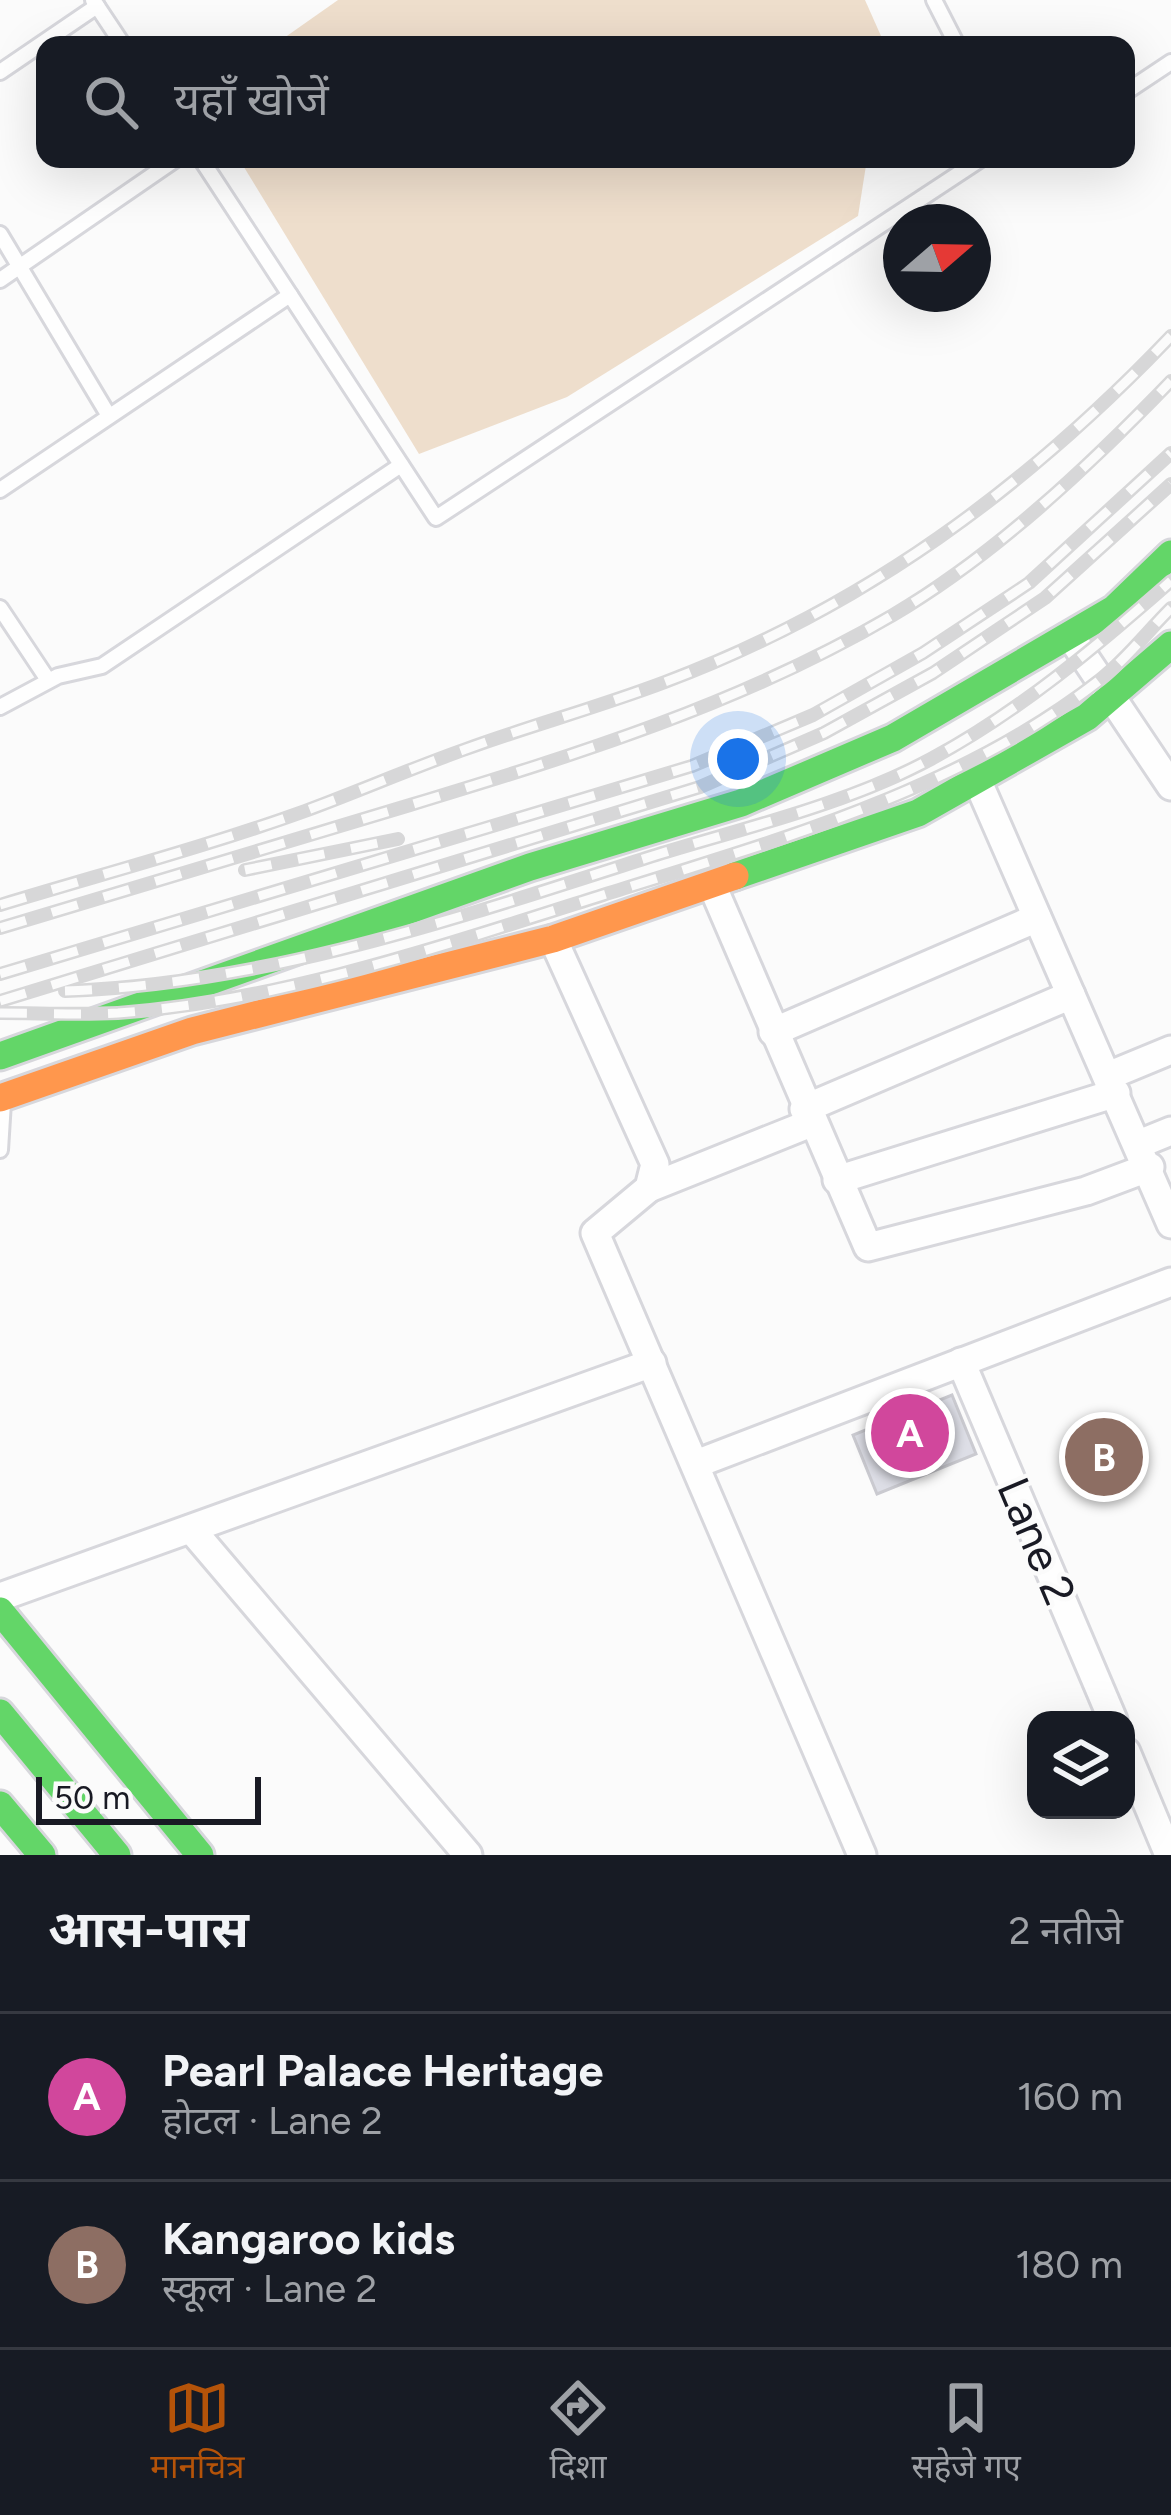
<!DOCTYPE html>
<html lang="hi">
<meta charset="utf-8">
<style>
body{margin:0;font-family:Figtree,"Noto Sans Devanagari",sans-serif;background:#20242c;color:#f1f3f6}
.controls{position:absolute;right:36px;bottom:36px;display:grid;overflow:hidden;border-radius:24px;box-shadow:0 12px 48px #0002}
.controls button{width:108px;height:108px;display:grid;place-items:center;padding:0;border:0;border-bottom:3px solid #363941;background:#171b24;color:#f1f3f6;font:60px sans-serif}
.compass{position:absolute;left:883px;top:204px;width:108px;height:108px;border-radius:50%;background:#171b24;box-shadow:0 12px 48px #0002;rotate:70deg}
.scale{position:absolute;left:36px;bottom:30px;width:225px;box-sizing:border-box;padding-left:12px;border:6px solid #191a24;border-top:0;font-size:33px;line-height:42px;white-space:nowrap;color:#191a24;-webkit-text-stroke:9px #fbfbfb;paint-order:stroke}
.you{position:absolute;left:738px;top:759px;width:42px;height:42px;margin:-30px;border:9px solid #fff;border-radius:50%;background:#1a73e8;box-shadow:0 0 0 18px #1a73e833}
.badge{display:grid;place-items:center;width:78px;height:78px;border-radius:50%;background:#b45309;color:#fff;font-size:39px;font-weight:700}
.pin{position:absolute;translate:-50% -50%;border:6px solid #fff;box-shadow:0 3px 12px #0006}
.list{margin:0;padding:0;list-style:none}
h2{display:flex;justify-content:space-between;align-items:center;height:156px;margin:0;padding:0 48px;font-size:51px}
h2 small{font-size:39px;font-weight:400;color:#9ea1a6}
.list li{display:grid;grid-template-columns:78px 1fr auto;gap:36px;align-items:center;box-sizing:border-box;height:168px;padding:0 48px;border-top:3px solid #363941}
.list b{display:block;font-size:45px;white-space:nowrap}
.list p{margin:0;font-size:39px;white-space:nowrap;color:#9ea1a6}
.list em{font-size:39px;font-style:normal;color:#9ea1a6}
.icon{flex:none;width:66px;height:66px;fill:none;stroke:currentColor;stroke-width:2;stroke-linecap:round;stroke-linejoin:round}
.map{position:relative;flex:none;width:1171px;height:1855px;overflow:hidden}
.search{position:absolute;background:#171b24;box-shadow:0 12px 48px #0002;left:36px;right:36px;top:36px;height:132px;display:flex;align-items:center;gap:30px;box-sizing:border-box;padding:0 42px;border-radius:24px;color:#9ea1a6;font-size:45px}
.sheet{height:492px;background:#171b24}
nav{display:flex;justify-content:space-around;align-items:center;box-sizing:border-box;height:168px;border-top:3px solid #363941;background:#171b24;font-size:33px;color:#9ea1a6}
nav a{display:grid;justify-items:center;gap:6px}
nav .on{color:#b45309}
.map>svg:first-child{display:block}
.green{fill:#eedecc}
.building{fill:#dddee6;stroke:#cacad0;stroke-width:3}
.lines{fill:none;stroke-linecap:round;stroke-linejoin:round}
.lane-casing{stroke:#d7d7dc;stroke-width:20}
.street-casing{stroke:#d7d7dc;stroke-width:33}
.fast-casing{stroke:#d7d7dc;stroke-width:33}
.slow-casing{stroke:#d7d7dc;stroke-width:33}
.lane{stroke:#fefefe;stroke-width:14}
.street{stroke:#fefefe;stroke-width:27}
.fast{stroke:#63d668;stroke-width:27}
.slow{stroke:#ff974d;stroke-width:27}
.rail-casing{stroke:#d7d7d8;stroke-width:14}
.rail{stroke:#fbfbfb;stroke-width:9;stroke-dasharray:27;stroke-linecap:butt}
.labels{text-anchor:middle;stroke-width:9;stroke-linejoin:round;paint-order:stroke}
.street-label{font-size:45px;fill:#191a24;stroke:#fbfbfb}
</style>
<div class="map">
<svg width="1171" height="1855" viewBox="0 0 1171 1855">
<rect width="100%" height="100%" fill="#fbfbfb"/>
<g class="green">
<path d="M338 0H865L885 45H274Z"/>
<path d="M239 159H867L858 216 567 397 419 454Z"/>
</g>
<path class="building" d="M952 1395 976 1454 877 1494 853 1435Z"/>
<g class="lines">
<g class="lane-casing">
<g id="lane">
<path d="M93 0 123 45"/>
<path d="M934 0 957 45"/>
<path d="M0 72 97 6"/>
<path d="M1126 92 1171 62"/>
<path d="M201 159 436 518 981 159"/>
<path d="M0 234 109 416"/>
<path d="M0 280 176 159"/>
<path d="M0 490 290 295"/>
<path d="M0 608 48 680"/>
<path d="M0 707 58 676 102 666 401 465"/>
<path d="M0 1150 3 1102"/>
</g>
</g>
<g class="street-casing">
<g id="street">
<path d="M1071 637 1171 786"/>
<path d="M978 782 1171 1224"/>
<path d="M712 885 868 1247 1086 1191 1150 1167"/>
<path d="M553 939 655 1164 649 1188 595 1233 862 1855"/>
<path d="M773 1032 1037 918"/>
<path d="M1108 1076 1171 1050"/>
<path d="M804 1109 1071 995"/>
<path d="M1139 1144 1171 1131"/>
<path d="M837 1180 1116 1093"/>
<path d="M649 1188 811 1123"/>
<path d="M961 1362 1113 1720"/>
<path d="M696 1464 1171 1282"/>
<path d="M191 1529 468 1855"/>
<path d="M0 1597 652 1363"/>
<path d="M1126 1752 1169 1855"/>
</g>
</g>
<g class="fast-casing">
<g id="fast">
<path d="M735 876 918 813 1087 717 1171 645"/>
<path d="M0 1056 530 867 741 803 893 738 1114 609 1171 554"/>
<path d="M0 1611 200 1855"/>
<path d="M0 1713 117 1855"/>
<path d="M0 1805 42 1855"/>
</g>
</g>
<g class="slow-casing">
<path id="slow" d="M0 1098 192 1031 553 939 735 876"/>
</g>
<use href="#lane" class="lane"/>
<use href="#street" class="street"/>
<use href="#fast" class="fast"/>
<use href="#slow" class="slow"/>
<g class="rail-casing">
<g id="rail">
<path d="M245 870 398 839"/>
<path d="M0 905C102 874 205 847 305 811 359 791 412 768 466 749 532 725 599 707 665 682 863 608 1026 488 1171 336"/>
<path d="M0 928C137 887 274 846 410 805 578 754 741 704 893 615 996 554 1088 467 1171 381"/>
<path d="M0 974 692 766 813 715 923 653 1029 583 1171 453"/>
<path d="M65 991C268 984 464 916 656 855 747 827 847 804 931 759 1020 711 1096 647 1171 581"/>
<path d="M0 1001 700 787 824 733 933 673 1045 598 1171 484"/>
<path d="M0 1013C39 1013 79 1015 118 1013 283 1001 447 944 603 895 774 841 957 792 1101 679 1126 659 1148 631 1171 608"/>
</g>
</g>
<use href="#rail" class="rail"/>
</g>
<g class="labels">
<g class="street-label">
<text transform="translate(1037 1541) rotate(67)" y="16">Lane 2</text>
</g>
</g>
</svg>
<div class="controls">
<button><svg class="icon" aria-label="layers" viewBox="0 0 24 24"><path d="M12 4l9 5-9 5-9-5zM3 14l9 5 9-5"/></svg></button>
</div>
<svg class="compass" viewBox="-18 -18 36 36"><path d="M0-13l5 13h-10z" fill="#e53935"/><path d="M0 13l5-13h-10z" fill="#9ea1a6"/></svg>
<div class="scale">50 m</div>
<div class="you"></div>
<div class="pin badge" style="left:910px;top:1433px;background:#d1479c">A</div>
<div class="pin badge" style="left:1104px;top:1457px;background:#8d6e63">B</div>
<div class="search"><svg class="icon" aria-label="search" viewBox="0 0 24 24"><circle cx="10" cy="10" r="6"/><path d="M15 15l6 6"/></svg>यहाँ खोजें</div>
</div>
<section class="sheet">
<h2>आस-पास<small>2 नतीजे</small></h2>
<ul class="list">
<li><span class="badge" style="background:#d1479c">A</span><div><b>Pearl Palace Heritage</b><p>होटल · Lane 2</p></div><em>160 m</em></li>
<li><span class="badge" style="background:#8d6e63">B</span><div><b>Kangaroo kids</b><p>स्कूल · Lane 2</p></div><em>180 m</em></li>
</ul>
</section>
<nav>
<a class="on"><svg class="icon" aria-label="map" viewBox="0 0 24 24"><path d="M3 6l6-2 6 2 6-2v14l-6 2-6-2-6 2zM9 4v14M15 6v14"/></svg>मानचित्र</a>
<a><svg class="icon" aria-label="directions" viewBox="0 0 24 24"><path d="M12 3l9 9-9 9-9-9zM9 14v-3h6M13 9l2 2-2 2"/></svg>दिशा</a>
<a><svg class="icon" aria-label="saved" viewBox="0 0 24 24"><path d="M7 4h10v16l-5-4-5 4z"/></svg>सहेजे गए</a>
</nav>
